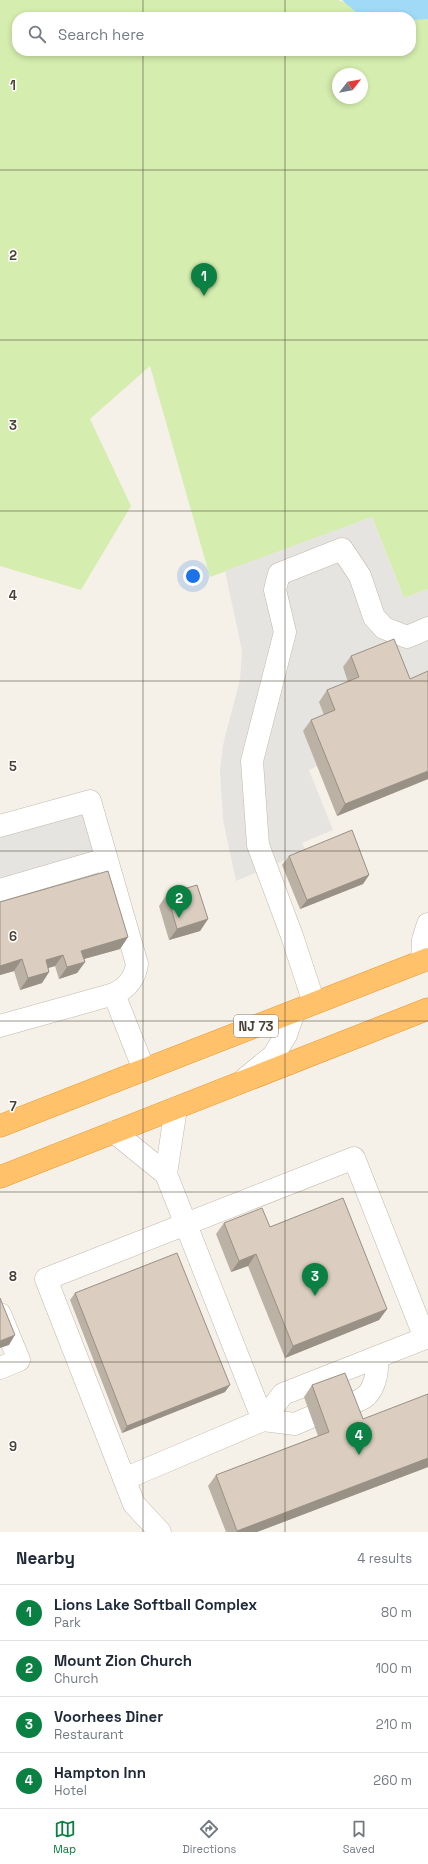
<!DOCTYPE html>
<style>
body{margin:0;font-family:"Space Grotesk",sans-serif;background:#f2f2f3;color:#1f2937}
.compass{position:absolute;left:332px;top:68px;width:36px;height:36px;border-radius:50%;background:#fff;box-shadow:0 2px 6px #0003;rotate:59deg}
.you{position:absolute;left:193px;top:576px;width:14px;height:14px;margin:-10px;border:3px solid #fff;border-radius:50%;background:#1a73e8;box-shadow:0 0 0 6px #1a73e833}
.badge{display:grid;place-items:center;width:26px;height:26px;border-radius:50%;background:#0b8043;color:#fff;font-size:13px;font-weight:700}
.pin{position:absolute;translate:-50% -33px;filter:drop-shadow(0 1px 2px #0008)}
.pin::after{content:'';position:absolute;top:21px;width:14px;height:12px;background:inherit;clip-path:polygon(0 0,100% 0,50% 100%)}
.list{margin:0;padding:0;list-style:none}
h2{display:flex;justify-content:space-between;align-items:center;height:52px;margin:0;padding:0 16px;font-size:17px}
h2 small{font-size:13px;font-weight:400;color:#747a83}
.list li{display:grid;grid-template-columns:26px 1fr auto;gap:12px;align-items:center;box-sizing:border-box;height:56px;padding:0 16px;border-top:1px solid #e0e1e3}
.list b{display:block;font-size:15px;white-space:nowrap}
.list p{margin:0;font-size:13px;white-space:nowrap;color:#747a83}
.list em{font-size:13px;font-style:normal;color:#747a83}
.icon{flex:none;width:22px;height:22px;fill:none;stroke:currentColor;stroke-width:2;stroke-linecap:round;stroke-linejoin:round}
.map{position:relative;flex:none;width:428px;height:1532px;overflow:hidden}
.search{position:absolute;background:#fff;box-shadow:0 2px 6px #0003;left:12px;right:12px;top:12px;height:44px;display:flex;align-items:center;gap:10px;box-sizing:border-box;padding:0 14px;border-radius:16px;color:#747a83;font-size:15px}
.sheet{height:276px;background:#fff}
nav{display:flex;justify-content:space-around;align-items:center;box-sizing:border-box;height:56px;border-top:1px solid #e0e1e3;background:#fff;font-size:11px;color:#747a83}
nav a{display:grid;justify-items:center;gap:2px}
nav .on{color:#0b8043}
.map>svg:first-child{display:block}
.green{fill:#d5edae;fill-rule:evenodd}
.parking{fill:#e6e4e0}
.water{fill:#a0daf7}
.lines{fill:none;stroke-linecap:round;stroke-linejoin:round}
.minor-casing{stroke:#c2b8aa;stroke-width:23}
.highway-casing{stroke:#eb972d;stroke-width:23}
.minor{stroke:#fff;stroke-width:22}
.highway{stroke:#ffc26a;stroke-width:22}
.wall{fill:#bcb1a5}
.shaded-wall{fill:#999086}
.building{fill:#dbcec0;stroke:#999086}
.grid{fill:none;stroke:#4a4136;stroke-width:1;stroke-opacity:0.55}
.labels{text-anchor:middle;stroke-width:3;stroke-linejoin:round;paint-order:stroke}
.shield{fill:#fff;stroke:#807a72;stroke-width:1}
.shield-label{font-size:13px;font-weight:bold;fill:#4a4136}
.grid-label{font-size:13px;text-anchor:middle;font-weight:bold;fill:#4a4136;stroke:#fff;stroke-width:3;stroke-linejoin:round;paint-order:stroke}
</style>
<div class="map">
<svg width="428" height="1532" viewBox="0 0 428 1532">
<rect width="100%" height="100%" fill="#f5f1e8"/>
<path class="green" d="M0 0H338L346 3 428 12V589L404 598 372 517 210 577 150 366 90 419 131 506 81 590 0 566ZM17 17H411V51H17ZM338 74H362V98H338Z"/>
<g class="parking">
<path d="M372 517 404 598 428 589V679L402 690 343 667 351 689 327 721 303 731 317 766 309 770 333 830 302 843 306 851 236 881 223 820 220 770 223 745 240 679 242 651 225 571Z"/>
<path d="M90 801 106 859 0 890V826Z"/>
</g>
<path class="water" d="M342 0H428V19L411 20V17H369L357 13Z"/>
<g class="lines">
<g class="minor-casing">
<g id="minor">
<path d="M0 826 90 801 137 964C135 979 127 988 114 994L144 1070"/>
<path d="M0 890 106 859"/>
<path d="M422 961 423 940 428 924"/>
<path d="M314 1003 292 936 258 845 252 761 285 632 275 590 279 574 342 549 360 576 374 617 384 628 407 637 428 628"/>
<path d="M0 1026 114 994"/>
<path d="M246 1078 273 1056 286 1035 294 1012 291 1013"/>
<path d="M114 1132 166 1174 176 1108"/>
<path d="M166 1174 263 1420 283 1394 428 1337"/>
<path d="M0 1314 19 1360 0 1368"/>
<path d="M345 1405C352 1403 361 1401 366 1396 376 1387 378 1369 377 1357"/>
<path d="M124 1479 263 1420 295 1424 311 1417"/>
<path d="M160 1532 134 1504 46 1279 354 1158 425 1338"/>
</g>
</g>
<g class="highway-casing">
<g id="highway">
<path d="M0 1126 428 959"/>
<path d="M0 1177 428 1009"/>
</g>
</g>
<use href="#minor" class="minor"/>
<use href="#highway" class="highway"/>
</g>
<g class="wall">
<path d="M351 656 428 779 337 816 303 731 311 720 324 715 319 702 327 690 348 682 343 667Z"/>
<path d="M289 856 369 875 363 884 300 909 282 865Z"/>
<path d="M167 894 208 919 200 931 169 940 159 906Z"/>
<path d="M0 902 128 937 120 949 84 959 85 962 77 973 59 979 55 966 48 968 49 972 42 983 20 990 14 971 0 975Z"/>
<path d="M224 1223 270 1227 387 1309 379 1320 285 1358 248 1266 231 1272 216 1234Z"/>
<path d="M75 1293 225 1392 122 1433 70 1300Z"/>
<path d="M312 1385 363 1419 428 1467 257 1532H226L208 1486 216 1475 318 1436 304 1397Z"/>
</g>
<g class="shaded-wall">
<path d="M428 771V779L337 816 345 804Z"/>
<path d="M369 875 363 884 300 909 307 900Z"/>
<path d="M208 919 200 931 169 940 177 929Z"/>
<path d="M128 937 120 949 73 962 81 951Z"/>
<path d="M63 955 55 966 38 971 46 960Z"/>
<path d="M22 959 14 971 0 975V966Z"/>
<path d="M85 962 77 973 59 979 67 967Z"/>
<path d="M49 972 42 983 20 990 28 978Z"/>
<path d="M256 1254 248 1266 231 1272 239 1261Z"/>
<path d="M387 1309 379 1320 285 1358 293 1346Z"/>
<path d="M15 1335 9 1345 0 1348V1341Z"/>
<path d="M230 1385 225 1392 122 1433 127 1426Z"/>
<path d="M428 1458V1467L257 1532H237V1531Z"/>
</g>
<g class="building">
<path d="M394 639 410 679 428 671V771L345 804 311 720 335 710 327 690 359 677 351 656Z"/>
<path d="M352 830 369 875 307 900 289 856Z"/>
<path d="M108 871 128 937 81 951 85 962 67 967 63 955 46 960 49 972 28 978 22 959 0 966V902Z"/>
<path d="M197 885 208 919 177 929 167 894Z"/>
<path d="M343 1198 387 1309 293 1346 256 1254 239 1261 224 1223 262 1208 270 1227Z"/>
<path d="M177 1253 230 1385 127 1426 75 1293Z"/>
<path d="M0 1298 15 1335 0 1341Z"/>
<path d="M345 1373 363 1419 428 1394V1458L237 1531 216 1475 329 1432 312 1385Z"/>
</g>
<path class="grid" d="M143 0V17M285 0V17M143 51V1532M285 51V1532M0 170H428M0 340H428M0 511H428M0 681H428M0 851H428M0 1021H428M0 1192H428M0 1362H428"/>
<g class="labels">
<rect class="shield" x="234" y="1015" width="44" height="22" rx="3"/>
<g class="shield-label">
<text x="256" y="1031">NJ 73</text>
</g>
</g>
<g class="grid-label">
<text x="13" y="90">1</text>
<text x="13" y="260">2</text>
<text x="13" y="430">3</text>
<text x="13" y="600">4</text>
<text x="13" y="771">5</text>
<text x="13" y="941">6</text>
<text x="13" y="1111">7</text>
<text x="13" y="1281">8</text>
<text x="13" y="1451">9</text>
</g>
</svg>
<svg class="compass" viewBox="-18 -18 36 36"><path d="M0-13l5 13h-10z" fill="#e53935"/><path d="M0 13l5-13h-10z" fill="#747a83"/></svg>
<div class="you"></div>
<div class="pin badge" style="left:204px;top:296px">1</div>
<div class="pin badge" style="left:179px;top:918px">2</div>
<div class="pin badge" style="left:315px;top:1296px">3</div>
<div class="pin badge" style="left:359px;top:1455px">4</div>
<div class="search"><svg class="icon" aria-label="search" viewBox="0 0 24 24"><circle cx="10" cy="10" r="6"/><path d="M15 15l6 6"/></svg>Search here</div>
</div>
<section class="sheet">
<h2>Nearby<small>4 results</small></h2>
<ul class="list">
<li><span class="badge">1</span><div><b>Lions Lake Softball Complex</b><p>Park</p></div><em>80 m</em></li>
<li><span class="badge">2</span><div><b>Mount Zion Church</b><p>Church</p></div><em>100 m</em></li>
<li><span class="badge">3</span><div><b>Voorhees Diner</b><p>Restaurant</p></div><em>210 m</em></li>
<li><span class="badge">4</span><div><b>Hampton Inn</b><p>Hotel</p></div><em>260 m</em></li>
</ul>
</section>
<nav>
<a class="on"><svg class="icon" aria-label="map" viewBox="0 0 24 24"><path d="M3 6l6-2 6 2 6-2v14l-6 2-6-2-6 2zM9 4v14M15 6v14"/></svg>Map</a>
<a><svg class="icon" aria-label="directions" viewBox="0 0 24 24"><path d="M12 3l9 9-9 9-9-9zM9 14v-3h6M13 9l2 2-2 2"/></svg>Directions</a>
<a><svg class="icon" aria-label="saved" viewBox="0 0 24 24"><path d="M7 4h10v16l-5-4-5 4z"/></svg>Saved</a>
</nav>
